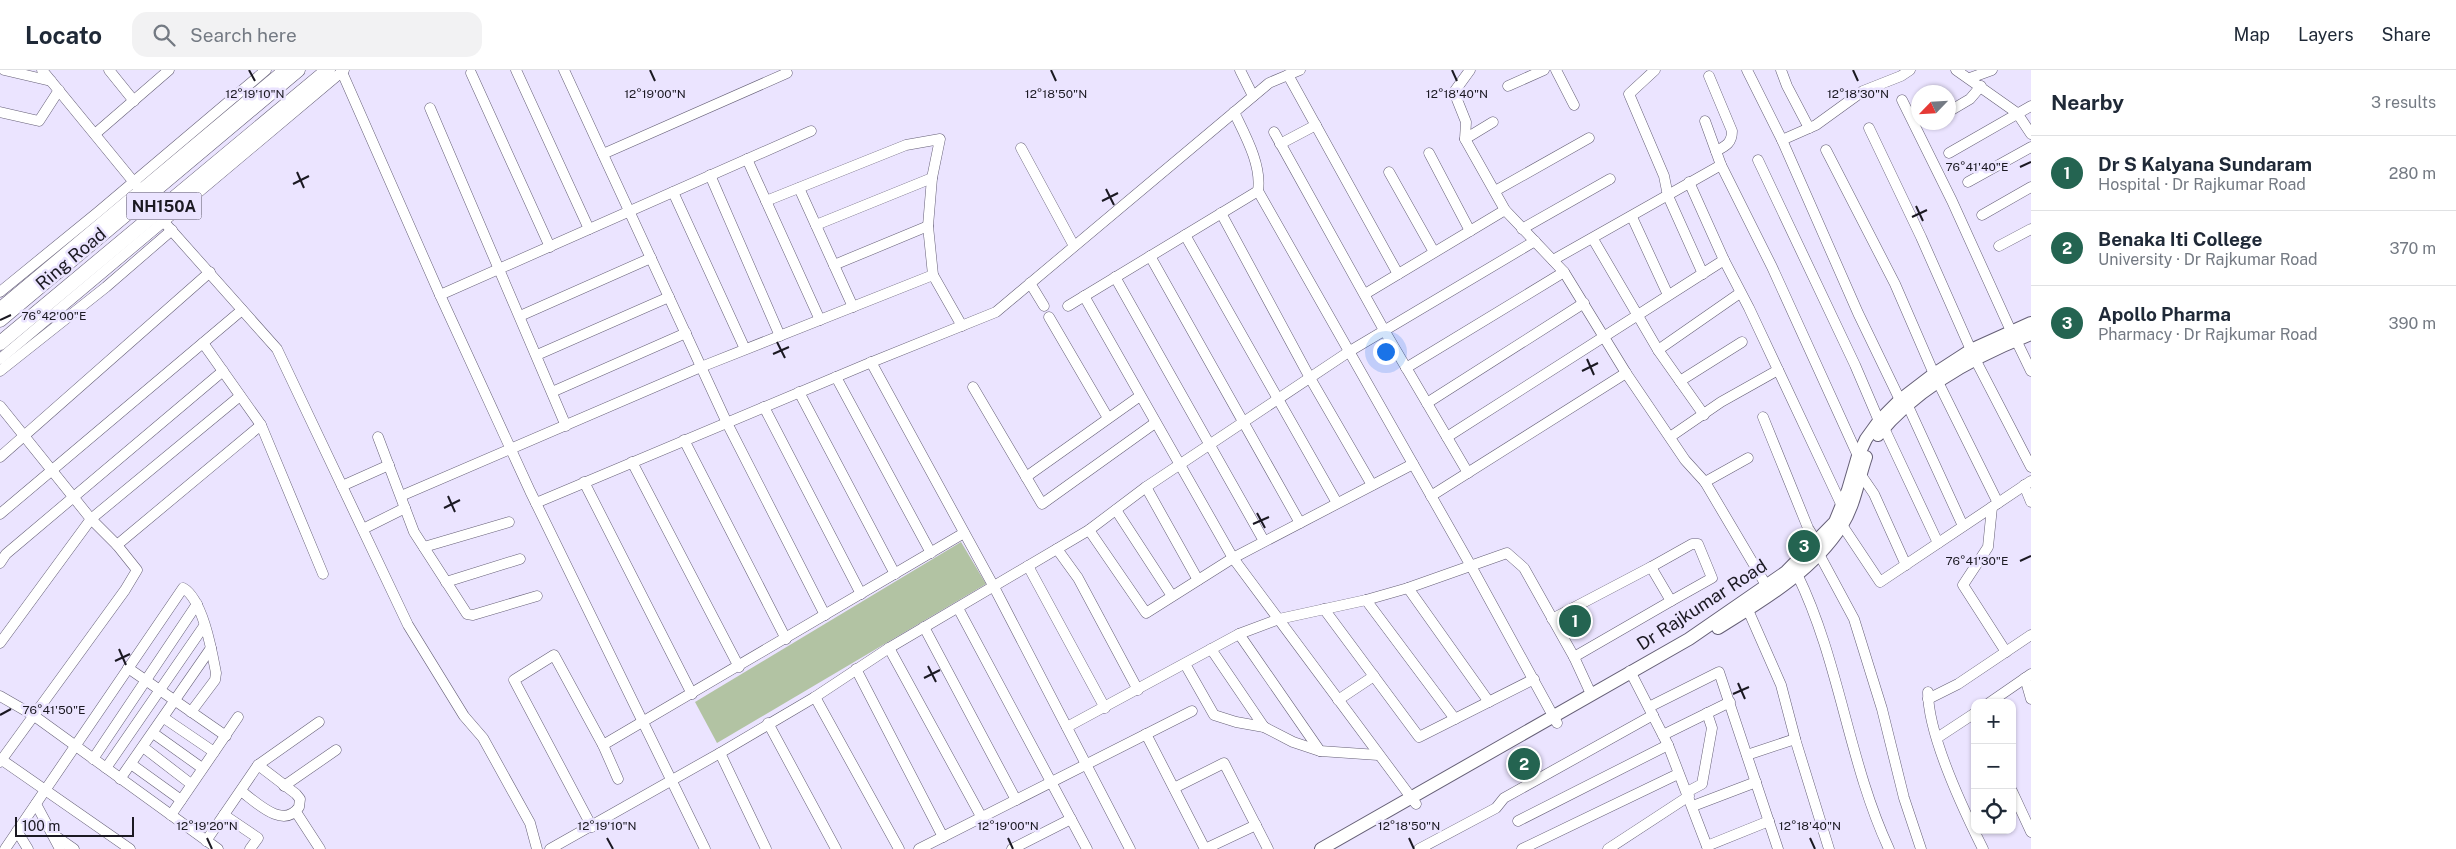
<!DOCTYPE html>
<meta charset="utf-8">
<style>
body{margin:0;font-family:"Public Sans",sans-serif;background:#f2f2f3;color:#1f2937}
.controls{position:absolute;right:15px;bottom:15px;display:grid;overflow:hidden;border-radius:10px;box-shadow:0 1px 4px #0004}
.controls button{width:45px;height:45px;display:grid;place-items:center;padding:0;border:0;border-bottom:1px solid #e0e1e3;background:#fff;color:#1f2937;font:25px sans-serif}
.compass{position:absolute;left:1911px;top:15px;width:45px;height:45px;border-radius:50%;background:#fff;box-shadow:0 1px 4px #0004;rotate:245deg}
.scale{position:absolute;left:15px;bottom:12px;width:119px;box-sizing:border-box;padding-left:5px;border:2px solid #1b1922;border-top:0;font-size:14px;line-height:18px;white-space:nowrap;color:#1b1922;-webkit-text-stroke:4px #ebe4ff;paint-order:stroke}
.you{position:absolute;left:1385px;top:281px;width:18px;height:18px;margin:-12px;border:4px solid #fff;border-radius:50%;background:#1a73e8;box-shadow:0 0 0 8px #1a73e833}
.badge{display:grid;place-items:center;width:32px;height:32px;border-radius:50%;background:#246451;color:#fff;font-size:16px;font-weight:700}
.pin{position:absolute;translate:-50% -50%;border:2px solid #fff;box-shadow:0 1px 5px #0006}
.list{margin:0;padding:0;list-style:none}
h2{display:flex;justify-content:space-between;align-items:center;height:65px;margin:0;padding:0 20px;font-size:21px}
h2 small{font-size:16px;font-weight:400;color:#747a83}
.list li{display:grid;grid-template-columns:32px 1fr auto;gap:15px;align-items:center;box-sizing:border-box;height:75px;padding:0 20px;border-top:1px solid #e0e1e3}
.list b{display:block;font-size:19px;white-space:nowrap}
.list p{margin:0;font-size:16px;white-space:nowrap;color:#747a83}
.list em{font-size:16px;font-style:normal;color:#747a83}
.icon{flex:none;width:28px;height:28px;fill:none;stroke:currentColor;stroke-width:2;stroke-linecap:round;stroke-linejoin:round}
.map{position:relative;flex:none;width:2031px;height:779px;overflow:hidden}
header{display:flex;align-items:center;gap:30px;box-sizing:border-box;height:70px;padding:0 25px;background:#fff;border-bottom:1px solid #e0e1e3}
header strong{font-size:24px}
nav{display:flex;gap:28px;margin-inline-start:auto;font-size:18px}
.search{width:350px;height:45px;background:#f2f2f3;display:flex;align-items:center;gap:12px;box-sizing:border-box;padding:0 18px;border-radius:15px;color:#747a83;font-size:19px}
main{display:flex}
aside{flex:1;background:#fff}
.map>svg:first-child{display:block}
.green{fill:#b2c3a3}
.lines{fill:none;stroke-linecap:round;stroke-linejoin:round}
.minor-casing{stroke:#655f76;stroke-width:11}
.major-casing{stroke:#655f76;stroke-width:14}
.highway-casing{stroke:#655f76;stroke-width:15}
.minor{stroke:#fff;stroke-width:10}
.major{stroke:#fff;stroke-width:12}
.highway{stroke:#fff;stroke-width:14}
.ticks{fill:none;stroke:#1b1922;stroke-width:2}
.labels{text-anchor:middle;stroke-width:5;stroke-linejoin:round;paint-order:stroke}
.shield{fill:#ebe4ff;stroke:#595664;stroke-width:1}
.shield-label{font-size:16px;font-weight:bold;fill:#1b1922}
.street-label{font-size:18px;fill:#1b1922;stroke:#ebe4ff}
.ticks-label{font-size:12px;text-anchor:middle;fill:#1b1922;stroke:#ebe4ff;stroke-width:5;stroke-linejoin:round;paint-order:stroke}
</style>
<header>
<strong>Locato</strong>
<div class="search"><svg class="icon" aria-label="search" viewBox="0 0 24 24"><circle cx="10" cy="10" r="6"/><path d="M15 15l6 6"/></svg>Search here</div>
<nav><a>Map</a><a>Layers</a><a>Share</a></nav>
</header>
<main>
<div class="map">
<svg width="2031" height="779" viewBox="0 0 2031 779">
<rect width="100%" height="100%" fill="#ebe4ff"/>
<path class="green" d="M961 472 986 514 717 673 695 632Z"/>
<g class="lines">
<g class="minor-casing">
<g id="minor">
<path d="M4 0 51 11"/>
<path d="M42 0 137 116"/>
<path d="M109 0 134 31"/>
<path d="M341 0 440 225 530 421 705 779"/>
<path d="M516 0 589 159"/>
<path d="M564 0 727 353 825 545"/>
<path d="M1240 0 1253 26"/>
<path d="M1470 0 1454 22 1466 52 1465 69 1505 140 1564 202 1626 303 1685 390 1705 412 1766 515"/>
<path d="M1556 0 1574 35"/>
<path d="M1655 0 1629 24 1664 106 1668 126 1703 204"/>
<path d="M1747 0 1782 70 1858 243 1900 330"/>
<path d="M1781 0 1787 16 1809 58"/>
<path d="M1956 0 2017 43 2031 64"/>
<path d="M471 3 550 177"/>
<path d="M1288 5 1398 204"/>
<path d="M1709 6 1732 61C1732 73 1726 76 1716 81"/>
<path d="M1970 8 1992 0"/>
<path d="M1508 16 1544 0"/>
<path d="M1902 30 1952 131 2011 261"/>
<path d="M430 38 566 356"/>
<path d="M0 42 39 51 59 20"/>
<path d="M1234 42C1245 65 1262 95 1258 121L1471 496 1557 653"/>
<path d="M1948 42 1970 29 1981 16"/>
<path d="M1705 51 1721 95 1772 197 1858 386"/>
<path d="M1869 58 1921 167 1971 280"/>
<path d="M1274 62 1384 260 1468 403"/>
<path d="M95 64 169 0"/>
<path d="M1465 69 1493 52"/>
<path d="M1782 70 1816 55 1863 21 1901 6 1910 0"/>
<path d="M1280 74 1316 55"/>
<path d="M1021 78 1074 176"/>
<path d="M1826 80 1895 214 1934 304"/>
<path d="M1429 83 1470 161"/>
<path d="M1949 83 2031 36"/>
<path d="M603 84 787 3"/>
<path d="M747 89 820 250"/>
<path d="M1758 90 1855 295 1879 351"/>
<path d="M1389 102 1434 182"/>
<path d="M710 105 780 266"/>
<path d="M1689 112 1724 190"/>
<path d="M1968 112 2031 77"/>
<path d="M799 118 853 237"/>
<path d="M1495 121 1589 68"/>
<path d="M673 122 745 279"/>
<path d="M766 131 906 75 940 69 932 108 928 156 933 205 962 256"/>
<path d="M156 143 277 279 408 555 464 646 483 668 530 753 537 779"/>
<path d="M1221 143 1310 308 1372 415"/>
<path d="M1982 145 2031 117"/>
<path d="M1632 147 1668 225"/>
<path d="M816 155 932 108"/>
<path d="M1522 159 1610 109"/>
<path d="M1185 165 1337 433"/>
<path d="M1593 169 1658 280 1704 345"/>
<path d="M1999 176 2031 159"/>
<path d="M1150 186 1300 453"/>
<path d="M1553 190 1721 95"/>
<path d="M834 195 928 156"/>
<path d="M1115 207 1264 471"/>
<path d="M1030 213 1044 236"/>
<path d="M0 222 98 142 266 0"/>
<path d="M1365 224 1505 140"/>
<path d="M440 225 811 61"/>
<path d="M1084 226 1233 488 1416 734"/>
<path d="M1068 236 1258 121"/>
<path d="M0 237 283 0"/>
<path d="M520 246 651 188"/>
<path d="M1049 247 1108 348"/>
<path d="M2016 270 2031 301"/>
<path d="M203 273 261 355 323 504"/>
<path d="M1658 280 1740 223"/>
<path d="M537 285 669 227"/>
<path d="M0 289 344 0"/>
<path d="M1975 289 2031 397"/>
<path d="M871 292 994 517 1130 779"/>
<path d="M1406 298 1564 202"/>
<path d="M0 301 106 217 172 160"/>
<path d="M836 307 931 483"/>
<path d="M1680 311 1742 272"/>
<path d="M1938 312 1998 433"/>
<path d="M973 317 1042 434 1155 353"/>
<path d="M552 322 686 263"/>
<path d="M799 322 895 504"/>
<path d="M1427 333 1584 233"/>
<path d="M0 336 91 449 117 475 137 500 125 520 0 692"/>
<path d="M1908 336 1963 456"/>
<path d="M764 337 861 524"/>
<path d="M1763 347 1808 458 1816 471"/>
<path d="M1884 358 1938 473"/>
<path d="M378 367 414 462 467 544 473 545 537 526"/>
<path d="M1447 367 1724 190 1749 238 1842 436"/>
<path d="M1670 367 1721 332 1778 300"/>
<path d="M684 370 786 569"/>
<path d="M0 387 210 202"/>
<path d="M632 392 739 597"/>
<path d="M1861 405 1874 424 1906 495"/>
<path d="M1026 407 1140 326"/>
<path d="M584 412 692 624"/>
<path d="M1705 412 1748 388"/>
<path d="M2024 415 2031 432"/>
<path d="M342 416 389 395"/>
<path d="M1146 417 1198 510"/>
<path d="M401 426 701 297 933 205"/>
<path d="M1431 426 1626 303"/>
<path d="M536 433 867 294 996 242 1269 13 1300 0"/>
<path d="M1992 437 1988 477 1963 515 2006 582"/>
<path d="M1116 440 1172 526"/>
<path d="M0 444 242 240"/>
<path d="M1842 455 1880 512 2031 411"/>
<path d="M363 459 405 438"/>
<path d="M1089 460 1146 543 1233 488 1413 394"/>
<path d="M117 475 261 355"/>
<path d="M424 477 509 452"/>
<path d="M1057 479 1078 508 1138 620"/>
<path d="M1819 484 1854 549 1882 639 1904 728 1921 779"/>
<path d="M0 493 6 484 223 301"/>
<path d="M1028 496 1105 638"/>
<path d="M1651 497 1692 474H1698L1712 508 1671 531"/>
<path d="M1797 504C1840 592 1848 691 1889 779"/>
<path d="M446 512 520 489"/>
<path d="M1408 518 1489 632"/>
<path d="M1366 530 1455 649"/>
<path d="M958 538 1087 779"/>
<path d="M1324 539 1419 667 1534 609"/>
<path d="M1748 540 1781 615 1796 672 1829 779"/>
<path d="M1552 549 1651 497 1671 531 1574 587"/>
<path d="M924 557 1016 730"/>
<path d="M1239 564 1320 681"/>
<path d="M0 573 91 449 240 326"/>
<path d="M889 578 982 748"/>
<path d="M1211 579 1264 657"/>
<path d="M1185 594 1214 645 1236 652 1264 657 1293 672 1320 681 1378 685"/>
<path d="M128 598 226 666"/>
<path d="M856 599 943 767"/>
<path d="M1630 601 1668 675 1708 779"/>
<path d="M2025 608 2031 629"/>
<path d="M1928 622C1928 666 1963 739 1983 779"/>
<path d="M0 626 33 645 218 779"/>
<path d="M815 627 899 779"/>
<path d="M1928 629 1958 614 2031 565"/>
<path d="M1338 630 1374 606"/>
<path d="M1989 633 2031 604"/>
<path d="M1649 637 1719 602 1778 779"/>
<path d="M164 648 214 682"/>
<path d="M768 653 836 779"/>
<path d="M1067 657 1239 564 1279 549 1366 530 1408 518 1507 483 1524 498 1574 587 1591 624"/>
<path d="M153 663 202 698"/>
<path d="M1146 664 1205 779"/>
<path d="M1663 665 1730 632"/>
<path d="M1937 668 1975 643"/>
<path d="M603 675 964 463"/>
<path d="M143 677 191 714"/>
<path d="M720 683 766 779"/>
<path d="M1747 685 1795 669"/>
<path d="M93 689 197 534"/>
<path d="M2 690 130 779"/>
<path d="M131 694 181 730"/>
<path d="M106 698 204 556"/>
<path d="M120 709 211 578"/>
<path d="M284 716 336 680"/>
<path d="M1174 718 1224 693 1268 779"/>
<path d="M241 721C256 732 283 760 299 737L300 729 296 724 258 695"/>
<path d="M2012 721 2031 762"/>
<path d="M1687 722 1702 714 1712 658 1707 643"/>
<path d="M36 734 60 779"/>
<path d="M1693 736 1756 712"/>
<path d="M296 742 320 779"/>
<path d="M171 745 238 647"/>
<path d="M224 745 258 768 250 779"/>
<path d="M1518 751 1668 675"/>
<path d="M592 757 514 610 554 585 603 675 618 709"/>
<path d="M17 761 28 779"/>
<path d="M54 765 74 779"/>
<path d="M206 771 258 695 319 652"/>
<path d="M1707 776 1769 751"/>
<path d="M5 779 183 518C203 529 212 582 216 603L215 610 191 642"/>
<path d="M550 779 720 683 815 627 889 578 1089 460 1146 417 1350 281 1535 171"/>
<path d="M919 779 1192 641"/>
<path d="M1012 779 1071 749"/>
<path d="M1205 779 1256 755"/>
<path d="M1419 779 1496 738 1504 728 1653 645"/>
<path d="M1522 779 1678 704"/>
<path d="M1608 779 1689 726"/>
</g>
</g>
<g class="major-casing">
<g id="major">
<path d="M1878 365C1917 317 1975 286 2031 264"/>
<path d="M1718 558C1763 530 1813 501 1842 455 1855 434 1858 410 1866 387"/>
<path d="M1321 779 1689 569 1786 502 1835 452 1848 420 1858 386 1866 369 1879 351 1900 330 1934 304 1971 280 2031 253"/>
</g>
</g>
<g class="highway-casing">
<g id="highway">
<path d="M0 250 298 0"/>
<path d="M0 273 328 0"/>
</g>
</g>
<use href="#minor" class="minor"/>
<use href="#major" class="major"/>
<use href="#highway" class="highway"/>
</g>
<path class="ticks" d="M249 0 255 11M650 0 655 11M1051 0 1056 11M1452 0 1457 11M1853 0 1858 11M2020 97 2031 92M297 102 304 118M293 114 309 106M1106 119 1114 135M1102 131 1118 123M1916 136 1923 151M1912 147 1927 140M0 250 11 245M777 272 785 288M773 284 789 277M1587 289 1594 305M1582 301 1598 293M448 426 455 442M444 438 460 430M1257 443 1265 458M1253 454 1269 447M2020 491 2031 486M119 579 126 595M115 591 130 584M928 596 936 612M924 608 940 600M1738 613 1745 629M1733 624 1749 617M0 645 11 639M207 768 212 779M607 768 613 779M1008 768 1013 779M1409 768 1414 779M1810 768 1815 779"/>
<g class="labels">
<rect class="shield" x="126.5" y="122.5" width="75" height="27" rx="4"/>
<g class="shield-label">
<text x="164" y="142">NH150A</text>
</g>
<g class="street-label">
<text transform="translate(71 189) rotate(-40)" y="6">Ring Road</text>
<text transform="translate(1702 535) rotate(-33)" y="6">Dr Rajkumar Road</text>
</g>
</g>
<g class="ticks-label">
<text x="255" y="28">12°19'10"N</text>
<text x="655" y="28">12°19'00"N</text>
<text x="1457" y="28">12°18'40"N</text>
<text x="1056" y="28">12°18'50"N</text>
<text x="1858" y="28">12°18'30"N</text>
<text x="1977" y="101">76°41'40"E</text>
<text x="54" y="250">76°42'00"E</text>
<text x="1977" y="495">76°41'30"E</text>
<text x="54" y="644">76°41'50"E</text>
<text x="607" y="760">12°19'10"N</text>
<text x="1008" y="760">12°19'00"N</text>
<text x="1409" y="760">12°18'50"N</text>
<text x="1810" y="760">12°18'40"N</text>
<text x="207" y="760">12°19'20"N</text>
</g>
</svg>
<div class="controls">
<button>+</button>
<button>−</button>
<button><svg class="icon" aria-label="locate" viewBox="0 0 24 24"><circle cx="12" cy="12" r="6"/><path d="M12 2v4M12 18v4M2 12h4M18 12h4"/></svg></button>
</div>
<svg class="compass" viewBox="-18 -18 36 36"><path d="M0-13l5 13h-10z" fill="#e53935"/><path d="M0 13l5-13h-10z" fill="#747a83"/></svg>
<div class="scale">100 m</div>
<div class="you"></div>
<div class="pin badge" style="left:1575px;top:551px">1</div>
<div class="pin badge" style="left:1524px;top:694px">2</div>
<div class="pin badge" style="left:1804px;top:476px">3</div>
</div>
<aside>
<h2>Nearby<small>3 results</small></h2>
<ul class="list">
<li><span class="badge">1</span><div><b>Dr S Kalyana Sundaram</b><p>Hospital · Dr Rajkumar Road</p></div><em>280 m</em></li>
<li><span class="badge">2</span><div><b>Benaka Iti College</b><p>University · Dr Rajkumar Road</p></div><em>370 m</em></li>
<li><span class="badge">3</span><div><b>Apollo Pharma</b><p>Pharmacy · Dr Rajkumar Road</p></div><em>390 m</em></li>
</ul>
</aside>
</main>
